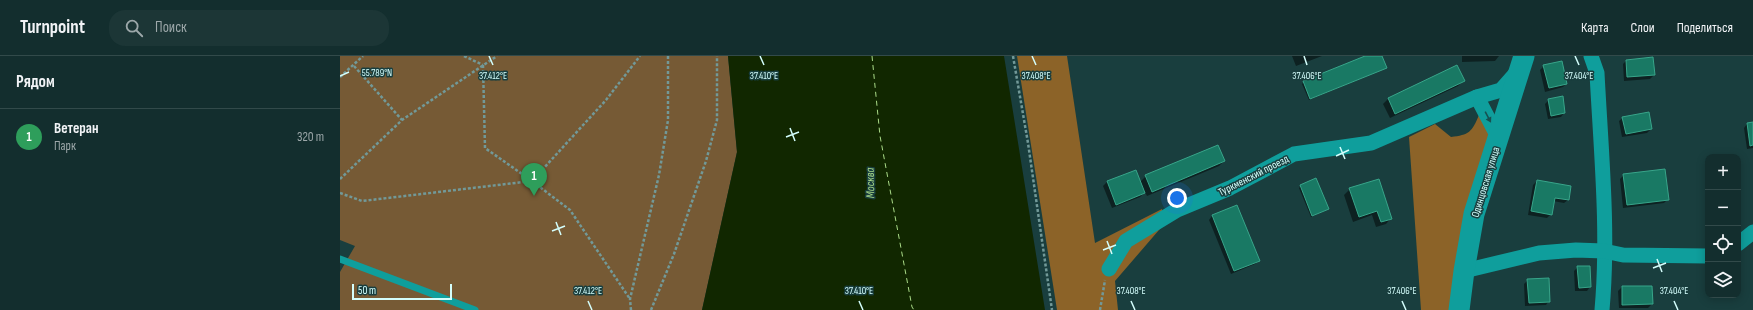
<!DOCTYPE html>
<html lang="ru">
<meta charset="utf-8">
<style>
body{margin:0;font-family:"Sofia Sans Condensed",sans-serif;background:#1c3636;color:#f1f3f6}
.controls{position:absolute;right:12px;bottom:12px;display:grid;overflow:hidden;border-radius:8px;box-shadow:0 2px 10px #0003}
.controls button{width:36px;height:36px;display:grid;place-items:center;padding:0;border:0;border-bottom:1px solid #324a4a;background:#132e2e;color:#f1f3f6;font:20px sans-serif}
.scale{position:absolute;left:12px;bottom:10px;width:100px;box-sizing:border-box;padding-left:4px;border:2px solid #d4fefc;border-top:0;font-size:11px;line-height:14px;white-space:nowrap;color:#d4fefc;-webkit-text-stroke:3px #193e3e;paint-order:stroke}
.you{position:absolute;left:837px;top:142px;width:14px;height:14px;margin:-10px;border:3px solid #fff;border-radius:50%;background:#1a73e8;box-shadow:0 0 0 6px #1a73e833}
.badge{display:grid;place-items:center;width:26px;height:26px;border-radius:50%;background:#95b2f1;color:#fff;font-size:13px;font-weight:700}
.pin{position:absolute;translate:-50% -33px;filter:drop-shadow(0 1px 2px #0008)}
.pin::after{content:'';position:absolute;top:21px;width:14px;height:12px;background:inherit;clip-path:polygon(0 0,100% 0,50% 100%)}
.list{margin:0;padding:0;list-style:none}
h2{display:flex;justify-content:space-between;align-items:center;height:52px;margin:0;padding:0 16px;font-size:17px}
h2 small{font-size:13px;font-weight:400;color:#9da8aa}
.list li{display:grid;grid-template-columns:26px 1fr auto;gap:12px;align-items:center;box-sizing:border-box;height:56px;padding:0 16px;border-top:1px solid #324a4a}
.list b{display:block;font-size:15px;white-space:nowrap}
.list p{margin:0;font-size:13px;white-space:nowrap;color:#9da8aa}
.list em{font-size:13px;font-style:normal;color:#9da8aa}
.icon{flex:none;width:22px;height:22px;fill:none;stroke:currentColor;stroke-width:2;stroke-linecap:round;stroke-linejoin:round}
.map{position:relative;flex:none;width:1413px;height:254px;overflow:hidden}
header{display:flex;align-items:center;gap:24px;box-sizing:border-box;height:56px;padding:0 20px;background:#132e2e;border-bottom:1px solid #324a4a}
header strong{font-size:19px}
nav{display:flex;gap:22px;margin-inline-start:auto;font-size:14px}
.search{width:280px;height:36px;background:#1c3636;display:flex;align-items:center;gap:10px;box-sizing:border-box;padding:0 14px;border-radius:16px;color:#9da8aa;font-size:15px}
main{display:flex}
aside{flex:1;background:#132e2e}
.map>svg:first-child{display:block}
.green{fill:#765a35}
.forest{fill:#8c6328}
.water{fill:#112700}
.shadow{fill:#0007}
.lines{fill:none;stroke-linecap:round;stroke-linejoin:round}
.ferry{stroke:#aadb88;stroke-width:1;stroke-dasharray:5 4;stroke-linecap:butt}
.building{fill:#197964;stroke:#38a58a}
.path{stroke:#729998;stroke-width:2.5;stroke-dasharray:3 2;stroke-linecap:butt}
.lane{stroke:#0f9e9c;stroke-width:7}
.street{stroke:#0f9e9c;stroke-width:15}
.secondary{stroke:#0f9e9c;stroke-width:21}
.oneway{fill:#175151}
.ticks{fill:none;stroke:#d4fefc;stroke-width:1.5}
.labels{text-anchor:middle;stroke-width:3;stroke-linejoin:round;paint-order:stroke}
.street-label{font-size:11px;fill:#d4fefc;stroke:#193e3e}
.water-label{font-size:12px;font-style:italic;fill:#aadb88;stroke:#193e3e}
.ticks-label{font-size:10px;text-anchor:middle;fill:#d4fefc;stroke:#193e3e;stroke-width:3;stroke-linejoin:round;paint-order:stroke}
</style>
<header>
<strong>Turnpoint</strong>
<div class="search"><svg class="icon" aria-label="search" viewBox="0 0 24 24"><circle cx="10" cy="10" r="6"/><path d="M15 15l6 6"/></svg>Поиск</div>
<nav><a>Карта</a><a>Слои</a><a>Поделиться</a></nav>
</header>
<main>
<aside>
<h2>Рядом<small></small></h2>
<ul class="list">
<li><span class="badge" style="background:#2e9e5b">1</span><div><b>Ветеран</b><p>Парк</p></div><em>320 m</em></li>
</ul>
</aside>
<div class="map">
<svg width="1413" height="254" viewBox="0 0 1413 254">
<rect width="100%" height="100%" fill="#193e3e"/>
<path class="green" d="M0 0H388L397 96 362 254H0V216L15 190 0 184Z"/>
<g class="forest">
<path d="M677 0H727L755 187 822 153 825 167 775 225 778 254H717Z"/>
<path d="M1139 59 1150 72 1112 254H1081L1069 81 1095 68 1111 81C1129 79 1132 76 1139 59Z"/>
</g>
<path class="water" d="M388 0H664L705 254H362L397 96Z"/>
<g class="shadow">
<path d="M952 0H982L956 10Z"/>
<path d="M1028 0H1041L1046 12 969 44 962 28 964 26Z"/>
<path d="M1122 0H1159L1155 5 1122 6Z"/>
<path d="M1286 5 1314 19 1310 23 1284 25 1283 8Z"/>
<path d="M1204 10 1226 28 1223 31 1205 36 1200 14Z"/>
<path d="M1117 11 1124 24 1118 30 1050 62 1043 48 1048 43Z"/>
<path d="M1209 44 1224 57 1221 61 1208 63 1205 48Z"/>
<path d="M1283 62 1311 73 1307 77 1282 81 1279 65Z"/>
<path d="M1413 67V92L1407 93 1404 72 1407 68Z"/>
<path d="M884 105 879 110 807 140 805 136 800 141 772 152 763 130 767 126 795 115 800 126 806 120Z"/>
<path d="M1284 119 1328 143 1324 147 1283 152 1280 123Z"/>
<path d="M1197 125 1228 144 1224 147 1213 145 1211 158 1207 162 1188 159 1193 129Z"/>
<path d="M961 130 988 153 971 161 959 132Z"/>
<path d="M1010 133 1051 162 1046 168 1036 171 1032 159 1013 166 1004 139Z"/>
<path d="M897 150 919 205 915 208 891 218 869 164 872 160Z"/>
<path d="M1238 211H1249L1250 231 1247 235H1235L1234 215Z"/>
<path d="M1188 224 1209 245 1206 249 1185 250 1184 228Z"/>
<path d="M1282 231 1312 248 1308 252H1279L1278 235Z"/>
</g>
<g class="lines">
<path class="ferry" d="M532 0 540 80 572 251 574 254"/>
</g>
<g class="building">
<path d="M1025 0H1042L1047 12 970 43 963 25Z"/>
<path d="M1313 1 1315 19 1287 21 1286 4Z"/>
<path d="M1222 5 1227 28 1209 32 1203 9Z"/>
<path d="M1117 9 1125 25 1055 58 1048 42Z"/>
<path d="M1223 40 1225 57 1211 60 1208 43Z"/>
<path d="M1309 56 1312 73 1286 78 1282 61Z"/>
<path d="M1413 66V89L1410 90 1407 67Z"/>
<path d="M878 89 885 105 812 136 805 119Z"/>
<path d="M1325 113 1329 144 1287 149 1283 118Z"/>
<path d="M796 114 805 137 776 149 767 125Z"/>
<path d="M976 122 989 153 972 160 960 129Z"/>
<path d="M1039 123 1052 163 1041 166 1037 155 1019 161 1009 132Z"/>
<path d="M1197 124 1231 130 1229 144 1215 142 1212 159 1191 155Z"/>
<path d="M897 149 920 205 894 215 872 159Z"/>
<path d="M1237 210H1250L1251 231 1239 232Z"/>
<path d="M1209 222 1210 246 1189 247 1187 223Z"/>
<path d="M1282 230H1312L1313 248 1282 249Z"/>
</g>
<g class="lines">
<g class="path">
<path d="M124 0 143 9"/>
<path d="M673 0 688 87 712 254"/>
<path d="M143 9 145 92 192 125 266 44 300 0"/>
<path d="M14 10 62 64"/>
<path d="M0 21 23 0"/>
<path d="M0 123 62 64 157 0"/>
<path d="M0 137 22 145 192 125 230 154 290 243"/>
<path d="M291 254 290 243 319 119 328 64V0"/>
<path d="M311 254 334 198 366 105 377 64V0"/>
<path d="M760 254 765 224"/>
</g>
<path class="lane" d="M0 203 135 254"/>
<g class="street">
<path d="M1251 0 1257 17C1261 95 1269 175 1262 254"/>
<path d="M1137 41 1158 81"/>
<path d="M1398 188 1413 176"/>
<path d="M769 213 786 185 837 154 890 132 954 98 1031 87 1137 41 1161 34 1176 17"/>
<path d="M1124 215 1199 197 1236 194 1264 195 1283 199 1368 200"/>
</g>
<path class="secondary" d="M1119 254 1124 215 1134 158 1184 0"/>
</g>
<defs><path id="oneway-solid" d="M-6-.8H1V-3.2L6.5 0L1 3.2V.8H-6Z"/></defs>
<use class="oneway" href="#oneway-solid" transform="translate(1148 61) rotate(62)"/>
<path class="ticks" d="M149 0 153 9M420 0 424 9M692 0 696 9M964 0 967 9M1235 0 1239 9M0 20 9 16M450 72 455 85M446 81 459 76M1000 91 1005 103M996 100 1009 94M216 166 221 179M212 175 225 170M767 185 772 198M763 194 776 189M1317 203 1322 216M1313 212 1326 207M248 245 252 254M519 245 523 254M791 245 795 254M1062 245 1066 254M1334 245 1338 254"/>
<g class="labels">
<g class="street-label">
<text transform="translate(913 119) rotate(-27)" y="4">Туркменский проезд</text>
<text transform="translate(1145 126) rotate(-73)" y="4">Одинцовская улица</text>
</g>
<g class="water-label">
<text transform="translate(530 127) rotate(-91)" y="4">Москва</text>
</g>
</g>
<g class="ticks-label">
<text x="37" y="20">55.789°N</text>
<text x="153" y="23">37.412°E</text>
<text x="424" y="23">37.410°E</text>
<text x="696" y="23">37.408°E</text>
<text x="1239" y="23">37.404°E</text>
<text x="967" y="23">37.406°E</text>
<text x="1062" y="238">37.406°E</text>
<text x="248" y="238">37.412°E</text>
<text x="519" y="238">37.410°E</text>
<text x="791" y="238">37.408°E</text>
<text x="1334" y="238">37.404°E</text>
</g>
</svg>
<div class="controls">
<button>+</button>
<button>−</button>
<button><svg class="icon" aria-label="locate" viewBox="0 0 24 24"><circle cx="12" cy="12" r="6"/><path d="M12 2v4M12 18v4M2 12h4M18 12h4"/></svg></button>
<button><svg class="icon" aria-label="layers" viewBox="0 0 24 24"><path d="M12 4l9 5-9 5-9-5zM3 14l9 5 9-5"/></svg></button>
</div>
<div class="scale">50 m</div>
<div class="you"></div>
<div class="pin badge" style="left:194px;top:140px;background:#2e9e5b">1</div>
</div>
</main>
